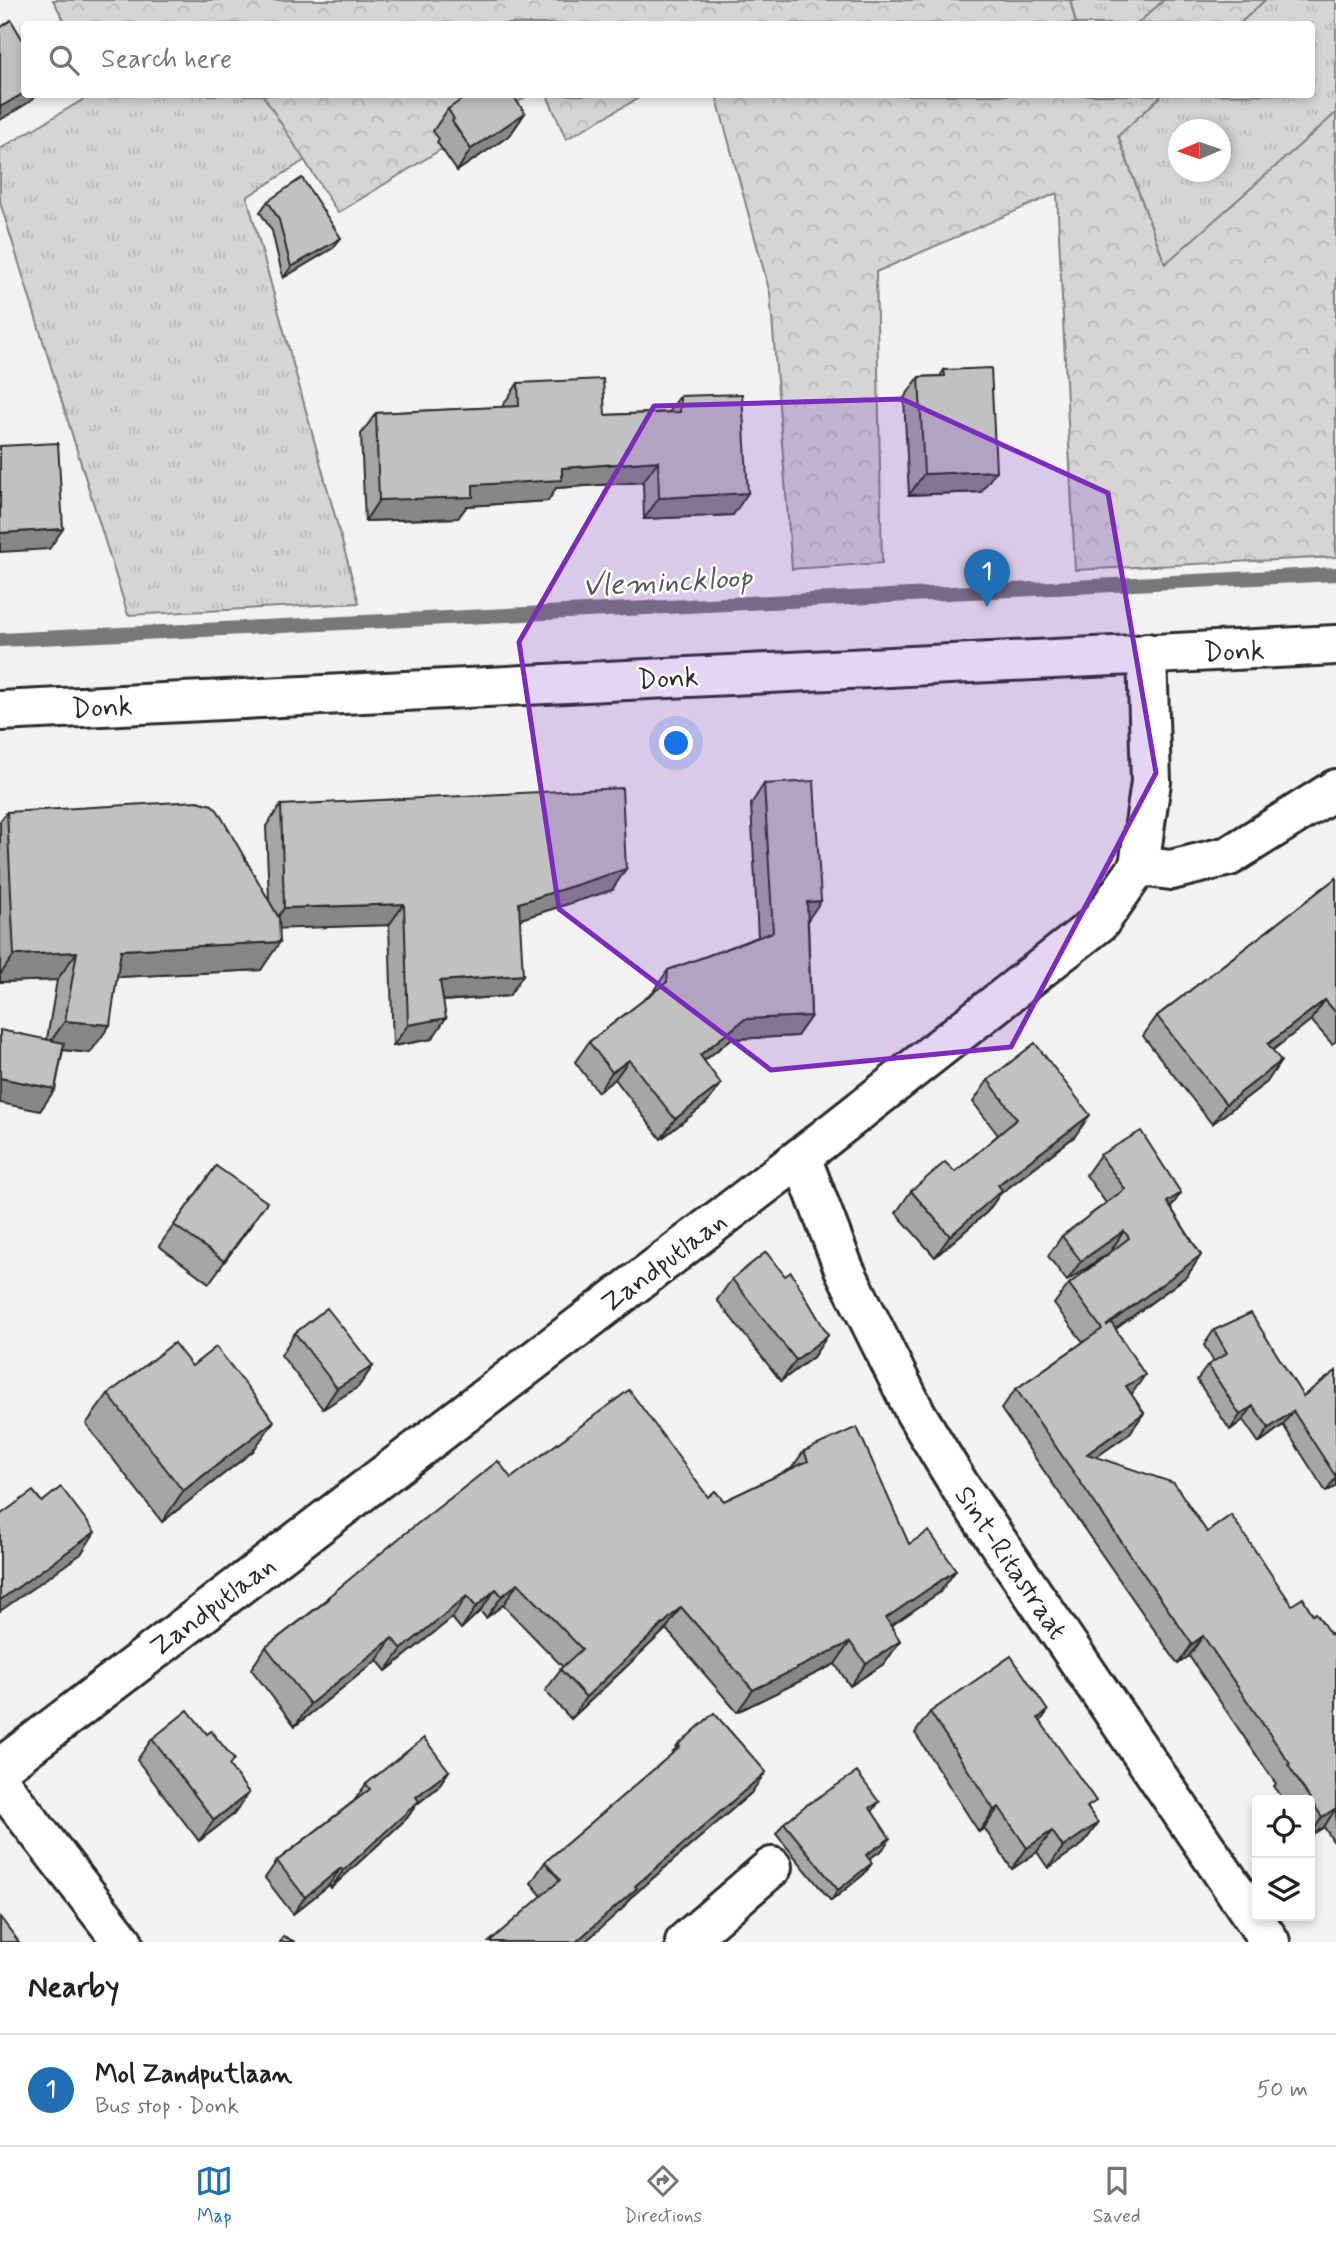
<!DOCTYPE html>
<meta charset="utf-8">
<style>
body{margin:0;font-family:Mynerve,sans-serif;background:#f2f2f2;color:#222}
.controls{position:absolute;right:21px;bottom:21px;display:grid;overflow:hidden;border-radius:7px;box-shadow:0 4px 10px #0003}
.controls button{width:63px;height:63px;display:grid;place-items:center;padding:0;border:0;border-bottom:2px solid #e0e0e0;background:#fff;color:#222;font:35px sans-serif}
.compass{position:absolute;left:1168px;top:119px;width:63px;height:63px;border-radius:50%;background:#fff;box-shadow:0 4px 10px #0003;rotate:268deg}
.you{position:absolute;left:677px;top:744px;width:24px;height:24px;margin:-18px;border:5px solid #fff;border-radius:50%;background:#1a73e8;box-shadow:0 0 0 10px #1a73e833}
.badge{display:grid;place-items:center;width:46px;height:46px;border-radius:50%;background:#1f6fb2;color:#fff;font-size:23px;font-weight:700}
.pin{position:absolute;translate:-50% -58px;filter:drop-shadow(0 2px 4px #0008)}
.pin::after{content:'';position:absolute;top:37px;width:24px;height:21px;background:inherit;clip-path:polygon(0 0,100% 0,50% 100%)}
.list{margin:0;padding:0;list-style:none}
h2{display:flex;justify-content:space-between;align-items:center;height:91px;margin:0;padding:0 28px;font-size:30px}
h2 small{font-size:23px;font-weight:400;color:#767676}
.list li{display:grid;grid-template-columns:46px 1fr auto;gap:21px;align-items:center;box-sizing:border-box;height:112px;padding:0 28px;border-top:2px solid #e0e0e0}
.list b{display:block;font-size:26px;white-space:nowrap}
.list p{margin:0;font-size:23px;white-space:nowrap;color:#767676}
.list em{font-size:23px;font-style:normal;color:#767676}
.icon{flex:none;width:38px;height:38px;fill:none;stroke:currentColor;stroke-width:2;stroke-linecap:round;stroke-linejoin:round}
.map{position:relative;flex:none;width:1336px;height:1942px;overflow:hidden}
.search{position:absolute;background:#fff;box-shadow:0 4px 10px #0003;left:21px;right:21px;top:21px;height:77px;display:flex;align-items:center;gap:18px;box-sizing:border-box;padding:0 24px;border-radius:7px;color:#767676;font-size:26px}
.sheet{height:203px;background:#fff}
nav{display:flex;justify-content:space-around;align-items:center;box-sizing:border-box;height:98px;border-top:2px solid #e0e0e0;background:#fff;font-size:19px;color:#767676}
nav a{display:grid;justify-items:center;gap:4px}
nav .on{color:#1f6fb2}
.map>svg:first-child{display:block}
.grass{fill:url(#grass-tufts);stroke:#808080;stroke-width:2;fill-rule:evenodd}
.forest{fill:url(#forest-crowns);stroke:#808080;stroke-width:2}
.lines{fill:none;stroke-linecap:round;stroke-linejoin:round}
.stream{stroke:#787878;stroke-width:14}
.minor-casing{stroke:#2b2b2b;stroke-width:44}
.major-casing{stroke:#2b2b2b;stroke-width:44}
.minor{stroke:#fff;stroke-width:38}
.major{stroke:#fff;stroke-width:38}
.wall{fill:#a6a6a6;stroke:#2b2b2b;stroke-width:2}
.shaded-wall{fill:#878787;stroke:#2b2b2b;stroke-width:2}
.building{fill:#c1c1c1;stroke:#2b2b2b;stroke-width:2}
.marked{fill:#7b2cbf;fill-opacity:0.2;stroke:#7b2cbf;stroke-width:5;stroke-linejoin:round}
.labels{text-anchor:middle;stroke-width:5;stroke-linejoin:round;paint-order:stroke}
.street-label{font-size:28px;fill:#2b2b2b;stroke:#fff}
.water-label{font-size:30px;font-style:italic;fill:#585858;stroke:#fff}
</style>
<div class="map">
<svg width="1336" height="1942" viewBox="0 0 1336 1942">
<defs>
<pattern id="grass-tufts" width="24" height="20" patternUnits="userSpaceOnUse" patternTransform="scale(1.75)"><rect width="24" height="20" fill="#d5d5d5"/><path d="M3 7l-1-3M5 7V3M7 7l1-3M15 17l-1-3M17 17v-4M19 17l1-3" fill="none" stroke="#b7b7b7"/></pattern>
<pattern id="forest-crowns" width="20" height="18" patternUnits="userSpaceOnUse" patternTransform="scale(1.75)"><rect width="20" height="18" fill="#d5d5d5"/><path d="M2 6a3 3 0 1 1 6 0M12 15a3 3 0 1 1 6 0" fill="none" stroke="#b7b7b7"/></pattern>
</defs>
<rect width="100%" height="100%" fill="#f2f2f2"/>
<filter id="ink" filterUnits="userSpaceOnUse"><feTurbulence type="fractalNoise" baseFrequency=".0143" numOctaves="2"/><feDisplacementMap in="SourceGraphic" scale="14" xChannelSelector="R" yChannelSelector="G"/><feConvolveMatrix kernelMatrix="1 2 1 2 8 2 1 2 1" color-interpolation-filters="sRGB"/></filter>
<g filter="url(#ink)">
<g class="grass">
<path d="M1070 0H1164L1137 24H1076Z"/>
<path d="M1265 0H1336V113L1165 265 1118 135 1162 95 1312 94V24H1239ZM1178 130H1220V172H1178Z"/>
<path d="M91 95H263L305 160 247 197 359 603 128 615 0 202V149Z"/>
</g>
<g class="forest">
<path d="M53 0H1070L1076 24H66Z"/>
<path d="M1164 0H1265L1239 24H1137Z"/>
<path d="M263 95H529L338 213Z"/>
<path d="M547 95H644L566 139Z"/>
<path d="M716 95H1162L1118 136 1165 264 1336 113V557L1075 570 1057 193 876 272 882 563 792 569 770 293Z"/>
</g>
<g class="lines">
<path class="stream" d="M0 640 1336 574"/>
<g class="minor-casing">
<g id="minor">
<path d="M1139 866 1171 870 1229 856 1336 789"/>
<path d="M801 1157 844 1269 915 1412 961 1488 1270 1942"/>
<path d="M0 1768 801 1157 1100 922 1139 866 1151 782 1147 653"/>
<path d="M0 1783 123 1942"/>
<path d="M685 1942 772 1867"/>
</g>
</g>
<g class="major-casing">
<path id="major" d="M0 711 1336 645"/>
</g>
<use href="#minor" class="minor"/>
<use href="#major" class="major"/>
</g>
<g class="wall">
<path d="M448 109 525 113 510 135 457 171 437 142 439 139 433 131Z"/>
<path d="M268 201 333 248 283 278 272 231 260 212Z"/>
<path d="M944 370 981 492 909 495 904 398 919 377 940 376Z"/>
<path d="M518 383 605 415 669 412 680 396 733 515 644 519 643 482 556 488 548 501 467 506 458 518 365 521 361 434 376 413 503 407V405Z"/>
<path d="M764 784 808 920 811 1016 797 1036 731 1039 704 1061 721 1084 707 1103 661 1139 615 1079 598 1092 575 1062 589 1042 654 992V990L668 970 758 937 751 804Z"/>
<path d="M281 805 612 890 520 919 509 996 443 1001 432 1039 393 1046 389 925 280 928 261 970 117 977 90 1053 63 1050 55 1089 40 1111 47 1039 57 980 0 982V821L7 812 269 899 266 826Z"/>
<path d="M1336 878V1041L1332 1044 1311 1020 1272 1050 1267 1082 1212 1124 1143 1036 1157 1016Z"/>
<path d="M988 1080 1075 1136 1000 1194 987 1212 935 1257 896 1213 911 1191 955 1172 998 1135 973 1102Z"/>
<path d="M1100 1155 1171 1208 1201 1255 1187 1276 1116 1329 1131 1394 1144 1413 1129 1434 1096 1457 1207 1532 1292 1605 1313 1615 1336 1640V1839L1333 1841 1324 1827 1310 1836V1800H1284L1274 1786 1276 1784 1189 1656 1178 1664 1001 1409 1016 1389 1083 1342 1054 1304 1069 1284 1111 1252 1067 1281 1048 1256 1062 1236 1106 1203 1086 1175Z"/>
<path d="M216 1166 252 1224 209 1283 159 1246Z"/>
<path d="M732 1279 828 1335 813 1357 781 1381 717 1300Z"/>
<path d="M1214 1330 1303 1396 1336 1371V1486L1326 1492 1283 1425 1259 1443 1243 1420 1230 1430 1197 1380 1208 1365 1214 1362 1204 1345Z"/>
<path d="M295 1333 373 1366 358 1387 323 1409 281 1355Z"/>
<path d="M108 1394 253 1451 162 1522 86 1424Z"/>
<path d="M804 1451 909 1544 956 1570 940 1592 891 1626 900 1641 885 1663 850 1686 835 1664 737 1712 666 1629 571 1719 545 1691 563 1667 503 1605 486 1618 480 1611 461 1629 452 1618 386 1671 377 1660 295 1726 251 1669 266 1647 323 1603 328 1597 511 1478 708 1497 724 1501 791 1469Z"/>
<path d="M930 1712 1041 1722 1089 1810 1098 1823 1083 1844 1048 1868 1037 1852 1012 1869 984 1828 979 1832 915 1733Z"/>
<path d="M207 1734 234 1759 229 1766 249 1793 234 1814 199 1841 137 1760 152 1739Z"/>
<path d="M678 1745 751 1793 630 1898 622 1909 542 1896 531 1883 545 1862 670 1756Z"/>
<path d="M449 1771 437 1788 416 1805 407 1818 331 1888 329 1885 293 1914 265 1878 277 1861 354 1801 366 1784Z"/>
<path d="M879 1802 872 1812 883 1849 869 1859 872 1863 864 1874 831 1901 776 1834 784 1823Z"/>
</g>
<g class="shaded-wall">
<path d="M24 93V94H36L31 101 0 120V107Z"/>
<path d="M525 113 510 135 457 171 471 149Z"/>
<path d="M341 238 333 248 283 278 291 267Z"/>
<path d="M658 461 643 482 556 488 548 501 467 506 458 518 365 521 379 500 473 485 562 468Z"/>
<path d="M996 471 981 492 909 495 924 474Z"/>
<path d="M748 493 733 515 644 519 659 498Z"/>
<path d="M63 529 49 549 0 552V533Z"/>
<path d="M626 869 612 890 505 924 519 903Z"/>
<path d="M821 901 807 921V902Z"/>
<path d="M404 904 389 925 270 929 284 908Z"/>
<path d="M280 942 261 970 101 978 121 950Z"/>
<path d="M77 952 57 980 0 982V975L14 955Z"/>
<path d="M523 975 509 996 425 1002 440 981Z"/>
<path d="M1325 1000 1311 1020 1254 1065 1268 1044Z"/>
<path d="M811 1016 797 1036 731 1039 686 1075 700 1055 745 1019Z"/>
<path d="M446 1018 432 1039 393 1046 408 1025Z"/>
<path d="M65 1021 110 1025 90 1053 46 1048Z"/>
<path d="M629 1060 615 1079 598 1092 612 1072Z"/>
<path d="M1281 1061 1267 1082 1212 1124 1226 1104Z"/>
<path d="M0 1078 55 1089 40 1111 0 1103Z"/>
<path d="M721 1084 707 1103 661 1139 675 1119Z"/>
<path d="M1090 1115 1075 1136 1000 1194 987 1212 935 1257 950 1236 998 1185Z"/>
<path d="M1181 1193 1167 1213V1202Z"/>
<path d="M1124 1231 1110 1252 1067 1281 1081 1261Z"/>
<path d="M1201 1255 1187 1276 1092 1346 1106 1326Z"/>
<path d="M828 1335 813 1357 781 1381 796 1360Z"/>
<path d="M373 1366 358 1387 323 1409 337 1388Z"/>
<path d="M1145 1375 1131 1395 1126 1386Z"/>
<path d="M1253 1406 1243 1420 1230 1430 1240 1415Z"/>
<path d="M1293 1411 1283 1425 1259 1443 1269 1428Z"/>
<path d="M1144 1413 1129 1434 1072 1474 1087 1454Z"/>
<path d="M274 1421 253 1451 162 1522 183 1491Z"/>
<path d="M1336 1477V1486L1326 1492Z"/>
<path d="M95 1532 81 1554 0 1611V1600Z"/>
<path d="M956 1570 940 1592 870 1640 886 1618Z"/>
<path d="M518 1583 503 1605 486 1618 502 1596Z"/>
<path d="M496 1589 480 1611 461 1629 476 1607Z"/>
<path d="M467 1596 452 1618 386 1671 402 1649Z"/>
<path d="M681 1607 666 1629 571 1719 586 1697Z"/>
<path d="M1203 1636 1189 1656 1178 1664 1192 1644Z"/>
<path d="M392 1638 377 1660 295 1726 310 1704Z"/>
<path d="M900 1641 885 1663 850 1686 866 1664Z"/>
<path d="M850 1642 835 1664 737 1712 753 1690Z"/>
<path d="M1048 1711 1033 1732 1038 1718Z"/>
<path d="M449 1771 437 1788 416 1805 407 1818 331 1888 343 1871 416 1797Z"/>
<path d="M766 1772 751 1793 630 1898 622 1909 585 1942H576L635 1886Z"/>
<path d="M249 1793 234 1814 199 1841 214 1820Z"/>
<path d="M999 1807 984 1828 979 1832 994 1810Z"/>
<path d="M1336 1808 1324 1827 1310 1836 1322 1817Z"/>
<path d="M1098 1823 1083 1844 1048 1868 1063 1847Z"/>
<path d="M1052 1831 1037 1852 1012 1869 1027 1848Z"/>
<path d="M890 1838 883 1849 859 1866 866 1855Z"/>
<path d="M872 1863 864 1874 831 1901 838 1890Z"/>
<path d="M341 1868 329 1885 293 1914 305 1897Z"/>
</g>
<g class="building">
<path d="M11 20 24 42V93L0 107V28Z"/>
<path d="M470 94H512L525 113 471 149 452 121 454 119 448 109Z"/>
<path d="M302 178 341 238 291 267 279 220 268 201Z"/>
<path d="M991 368 996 471 924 474 919 377 945 376 944 370Z"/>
<path d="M603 379 605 415 680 412V396L742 394 748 493 659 498 658 461 562 468V480L473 485V497L379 500 376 413 519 406 518 383Z"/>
<path d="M58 443 63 529 0 533V446Z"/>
<path d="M814 781 821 901 807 902 811 1016 745 1019 700 1055 721 1084 675 1119 629 1060 612 1072 589 1042 667 982 668 970 773 932 764 784Z"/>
<path d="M622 788 626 869 519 903 523 975 440 981 446 1018 408 1025 404 904 284 908 281 805Z"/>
<path d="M197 801 212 805 218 811 279 918 280 942 121 950 110 1025 65 1021 77 952 14 955 7 812Z"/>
<path d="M1336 878V1013L1325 1000 1268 1044 1281 1061 1226 1104 1157 1016Z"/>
<path d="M0 1030 64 1043 55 1089 0 1078Z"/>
<path d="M1035 1043 1090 1115 998 1185 1002 1190 950 1236 911 1191 945 1162 955 1172 1017 1119 988 1080Z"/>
<path d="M1141 1131 1181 1193 1167 1202 1201 1255 1106 1326 1111 1322 1145 1375 1126 1386 1144 1413 1087 1454 1174 1483 1207 1532 1231 1515 1292 1605 1303 1598 1313 1615 1316 1613 1330 1634 1331 1633 1336 1640V1808L1322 1817 1288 1765 1290 1764 1203 1636 1192 1644 1016 1389 1102 1329 1069 1284 1129 1238 1124 1231 1081 1261 1062 1236 1125 1189 1100 1155Z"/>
<path d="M216 1166 267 1202 224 1261 174 1225Z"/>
<path d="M766 1252 785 1276 791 1272 828 1335 796 1360 732 1279Z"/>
<path d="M327 1308 373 1366 337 1388 295 1333Z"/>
<path d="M1251 1313 1303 1396 1336 1371V1477L1293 1411 1269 1428 1253 1406 1240 1415 1208 1365 1227 1353 1214 1330Z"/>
<path d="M174 1343 192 1366 216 1347 274 1421 183 1491 108 1394Z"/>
<path d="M629 1390 708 1497 715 1491 724 1501 808 1461 804 1451 857 1427 909 1544 929 1531 956 1570 886 1618 900 1641 866 1664 850 1642 753 1690 681 1607 586 1697 560 1669 582 1649 518 1583 502 1596 496 1589 476 1607 467 1596 402 1649 392 1638 310 1704 266 1647 329 1599 328 1597 403 1535 498 1461 511 1478Z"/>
<path d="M61 1487 95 1532 0 1600V1515L33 1491 42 1502Z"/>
<path d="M1011 1656 1048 1711 1038 1718 1096 1801 1087 1807 1098 1823 1063 1847 1052 1831 1027 1848 999 1807 994 1810 930 1712Z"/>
<path d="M188 1710 207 1734 211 1731 234 1759 229 1765 249 1793 214 1820 152 1739Z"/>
<path d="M714 1713 766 1772 635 1886 637 1888 576 1942H489L560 1880 545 1862 680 1747 678 1745Z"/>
<path d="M424 1738 449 1771 416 1797 419 1801 343 1871 341 1868 305 1897 277 1861 370 1789 366 1784Z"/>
<path d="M857 1772 879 1802 870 1808 890 1838 866 1855 872 1863 838 1890 784 1823 805 1806Z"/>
<path d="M0 1917 19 1942H0Z"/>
<path d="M283 1936 295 1942H280Z"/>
</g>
</g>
<path class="marked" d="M902 399 1108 493 1156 773 1011 1047 771 1070 559 909 519 642 654 406Z"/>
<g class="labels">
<g class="street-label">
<text transform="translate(1234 650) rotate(-2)" y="10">Donk</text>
<text transform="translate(668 677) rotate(-3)" y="10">Donk</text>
<text transform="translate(102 706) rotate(-3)" y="10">Donk</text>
<text transform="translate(663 1261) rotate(-37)" y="10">Zandputlaan</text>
<text transform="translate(1012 1562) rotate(56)" y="10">Sint-Ritastraat</text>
<text transform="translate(212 1605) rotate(-37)" y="10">Zandputlaan</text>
</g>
<g class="water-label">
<text transform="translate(667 581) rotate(-3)" y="10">Vleminckloop</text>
</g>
</g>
</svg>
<div class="controls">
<button><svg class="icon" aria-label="locate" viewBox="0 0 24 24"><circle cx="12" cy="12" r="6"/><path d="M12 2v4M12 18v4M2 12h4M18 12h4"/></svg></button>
<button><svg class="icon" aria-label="layers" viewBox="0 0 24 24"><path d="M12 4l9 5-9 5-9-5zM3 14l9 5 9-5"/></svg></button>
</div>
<svg class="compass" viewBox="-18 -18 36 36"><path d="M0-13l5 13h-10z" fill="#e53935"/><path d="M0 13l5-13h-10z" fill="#767676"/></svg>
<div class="you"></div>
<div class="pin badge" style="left:987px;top:607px">1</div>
<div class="search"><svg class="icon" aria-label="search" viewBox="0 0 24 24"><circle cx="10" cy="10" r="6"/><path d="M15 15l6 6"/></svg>Search here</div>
</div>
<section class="sheet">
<h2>Nearby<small></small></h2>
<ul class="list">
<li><span class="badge">1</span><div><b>Mol Zandputlaan</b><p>Bus stop · Donk</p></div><em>50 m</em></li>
</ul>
</section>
<nav>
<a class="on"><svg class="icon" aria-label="map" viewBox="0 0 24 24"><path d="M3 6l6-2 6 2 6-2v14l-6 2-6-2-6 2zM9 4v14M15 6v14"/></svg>Map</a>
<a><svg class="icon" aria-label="directions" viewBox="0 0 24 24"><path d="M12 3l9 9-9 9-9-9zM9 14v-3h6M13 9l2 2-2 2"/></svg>Directions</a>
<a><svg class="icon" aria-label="saved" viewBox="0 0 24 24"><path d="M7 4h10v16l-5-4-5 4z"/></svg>Saved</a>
</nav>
